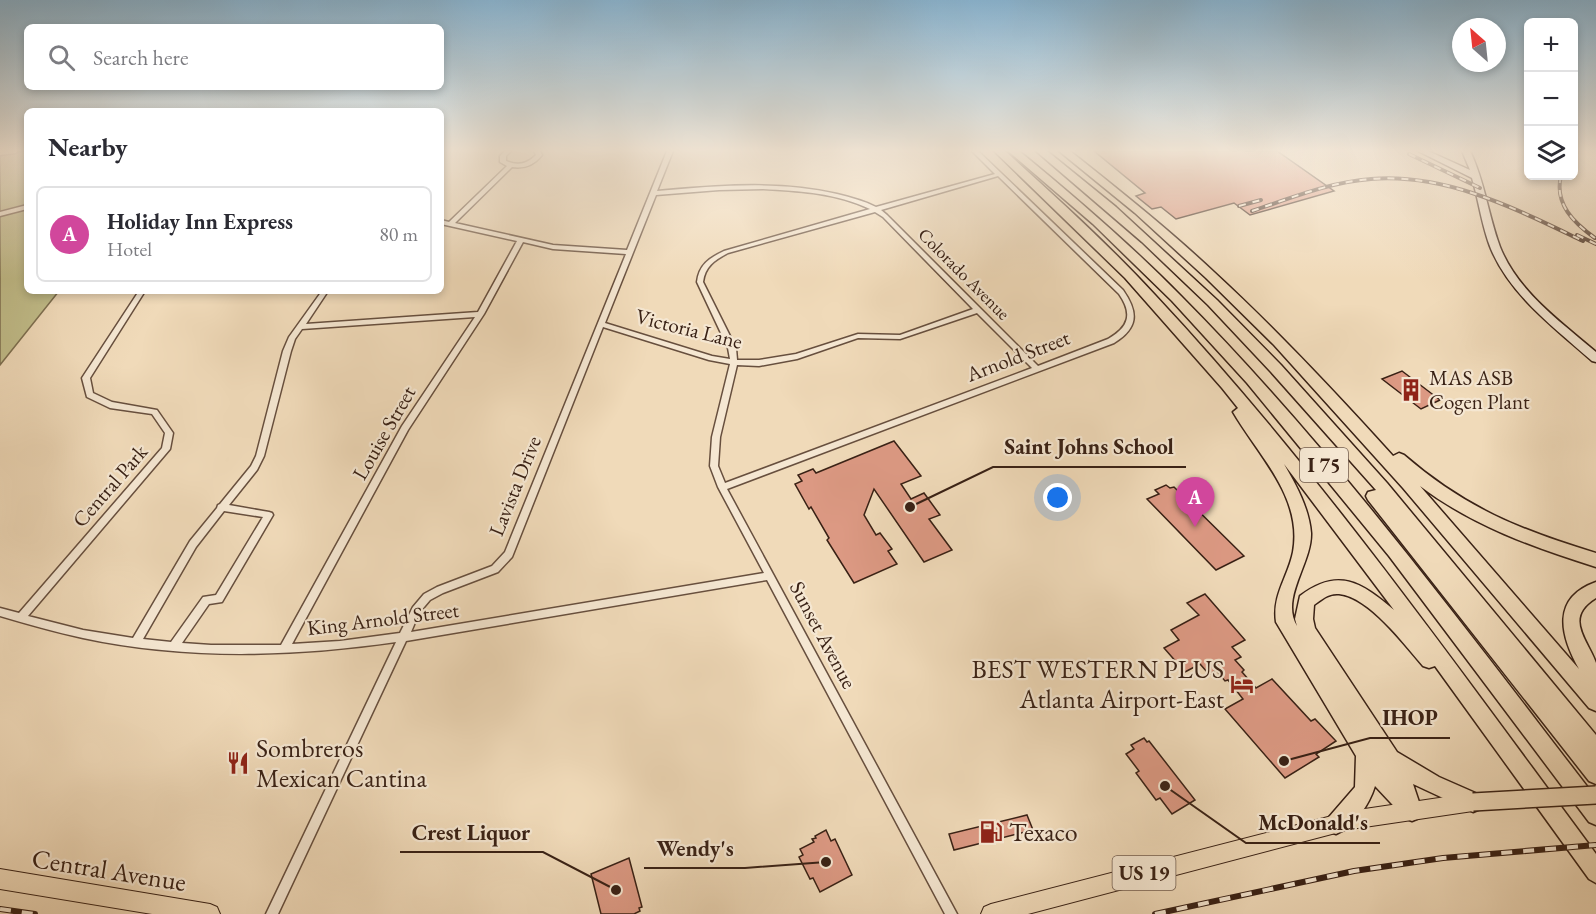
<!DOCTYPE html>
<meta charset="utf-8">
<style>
body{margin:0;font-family:"EB Garamond",serif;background:#f2f2f3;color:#2b2b33}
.controls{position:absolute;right:18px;top:18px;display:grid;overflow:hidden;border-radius:9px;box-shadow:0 3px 9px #0003}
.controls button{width:54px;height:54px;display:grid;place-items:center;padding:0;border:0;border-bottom:2px solid #e1e1e2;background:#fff;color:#2b2b33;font:30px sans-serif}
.compass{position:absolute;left:1452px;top:18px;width:54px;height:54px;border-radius:50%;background:#fff;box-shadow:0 3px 9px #0003;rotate:333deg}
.you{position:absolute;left:1058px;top:498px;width:21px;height:21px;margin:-15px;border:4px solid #fff;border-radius:50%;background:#1a73e8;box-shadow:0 0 0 9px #1a73e833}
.badge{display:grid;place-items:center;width:39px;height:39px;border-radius:50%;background:#db2777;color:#fff;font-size:20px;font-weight:700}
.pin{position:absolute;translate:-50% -50px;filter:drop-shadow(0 2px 3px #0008)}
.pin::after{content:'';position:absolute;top:32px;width:21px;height:18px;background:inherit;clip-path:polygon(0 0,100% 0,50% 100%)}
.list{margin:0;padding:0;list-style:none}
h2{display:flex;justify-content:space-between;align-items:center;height:78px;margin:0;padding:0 24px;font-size:26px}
h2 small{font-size:20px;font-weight:400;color:#7c7c81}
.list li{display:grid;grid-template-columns:39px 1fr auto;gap:18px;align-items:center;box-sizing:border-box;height:96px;margin:0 12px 12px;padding:0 12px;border:2px solid #e1e1e2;border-radius:9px}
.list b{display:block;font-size:22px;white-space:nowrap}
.list p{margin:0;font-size:20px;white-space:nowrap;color:#7c7c81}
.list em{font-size:20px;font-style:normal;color:#7c7c81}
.icon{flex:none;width:33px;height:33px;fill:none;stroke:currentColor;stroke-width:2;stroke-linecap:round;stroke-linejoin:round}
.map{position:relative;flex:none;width:1596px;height:914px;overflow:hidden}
.search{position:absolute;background:#fff;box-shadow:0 3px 9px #0003;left:24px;top:24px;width:420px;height:66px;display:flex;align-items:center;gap:15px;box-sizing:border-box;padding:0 21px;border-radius:9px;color:#7c7c81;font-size:22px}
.panel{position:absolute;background:#fff;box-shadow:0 3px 9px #0003;left:24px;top:108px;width:420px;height:186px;border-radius:9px}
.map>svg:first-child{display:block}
.green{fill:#c1bd8a;stroke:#7d6f50;stroke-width:1.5}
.building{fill:#dc9983;stroke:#392115;stroke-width:1.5}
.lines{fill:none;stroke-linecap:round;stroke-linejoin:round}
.street-casing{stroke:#674f3e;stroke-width:3}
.secondary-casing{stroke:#392115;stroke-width:3}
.primary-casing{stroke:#392115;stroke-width:2}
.highway-casing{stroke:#392115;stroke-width:3}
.street{fill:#f5e7d2;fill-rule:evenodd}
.secondary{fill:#f5e7d2;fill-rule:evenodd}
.primary{fill:#f0dab9;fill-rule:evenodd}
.highway{fill:#f0dab9;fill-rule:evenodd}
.rail-far1-casing{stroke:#392115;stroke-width:4}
.rail-casing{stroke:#392115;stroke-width:6}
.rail-far1{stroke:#f5e7d2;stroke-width:2;stroke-dasharray:7;stroke-linecap:butt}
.rail{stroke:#f5e7d2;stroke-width:4;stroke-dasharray:11;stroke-linecap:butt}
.primary-bridge-casing{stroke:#392115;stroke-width:20;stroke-linecap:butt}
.primary-bridge{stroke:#f0dab9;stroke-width:17}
.labels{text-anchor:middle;stroke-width:4.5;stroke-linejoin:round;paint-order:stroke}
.far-street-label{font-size:18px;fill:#392115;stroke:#f5e7d2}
.shield{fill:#f5e7d2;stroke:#715c4e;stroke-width:1.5}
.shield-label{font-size:20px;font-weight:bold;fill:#392115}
.street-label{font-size:21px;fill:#392115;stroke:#f5e7d2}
.poi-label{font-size:21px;fill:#392115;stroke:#f5e7d2;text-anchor:start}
.near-poi-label{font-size:26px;fill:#392115;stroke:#f5e7d2;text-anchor:start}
.near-street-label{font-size:26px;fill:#392115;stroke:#f5e7d2}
.leader{fill:none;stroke:#392115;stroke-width:2}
.callout-dot{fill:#392115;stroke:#f5e7d2;stroke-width:2}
.callout-label{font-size:22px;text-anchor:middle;font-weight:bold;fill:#392115;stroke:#f5e7d2;stroke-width:4.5;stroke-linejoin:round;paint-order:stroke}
</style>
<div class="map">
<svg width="1596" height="914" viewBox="0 0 1596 914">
<rect width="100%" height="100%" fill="#f0dab9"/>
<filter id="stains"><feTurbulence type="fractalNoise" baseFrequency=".00333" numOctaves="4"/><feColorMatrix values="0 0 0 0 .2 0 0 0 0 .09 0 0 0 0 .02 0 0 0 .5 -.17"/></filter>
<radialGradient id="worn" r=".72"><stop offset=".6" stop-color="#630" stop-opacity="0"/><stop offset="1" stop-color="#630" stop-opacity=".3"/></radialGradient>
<path class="green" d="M27 151V291H59L0 365V154Z"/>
<g class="building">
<path d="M1094 151H1277L1334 191 1250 215 1234 203 1176 219 1161 207 1152 209 1136 196 1145 193Z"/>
<path d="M1402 371 1440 400 1421 409 1382 379Z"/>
<path d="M894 441 921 476 901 484 911 499 924 493 940 515 929 519 952 550 924 562 874 489 864 515 876 535 880 533 892 549 888 551 897 564 854 583 827 540 829 538 811 507 809 509 795 484 802 481 798 475 813 469 816 473Z"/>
<path d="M1166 485 1170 488 1174 487 1244 556 1216 570 1147 499 1159 494 1155 490Z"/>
<path d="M1205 594 1245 640 1232 647 1241 657 1235 660 1244 670 1242 672 1256 688 1272 679 1311 721 1315 719 1336 741 1316 754 1319 757 1285 778 1225 709 1243 699 1228 680 1225 681 1216 670 1210 674 1207 672 1200 664 1185 672 1164 648 1179 640 1171 630 1199 615 1187 603Z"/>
<path d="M1144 738 1147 742 1149 741 1195 800 1172 814 1160 798 1156 800 1136 773 1139 771 1126 754 1134 749 1131 745Z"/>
<path d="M1027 815 1033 830 954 850 949 834Z"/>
<path d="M826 830 831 841 835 839 852 875 820 892 813 878 810 879 799 857 803 855 800 849 814 842 812 839 816 838 815 836Z"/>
<path d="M629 858 642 907 639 908 640 911 634 914H601L591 874Z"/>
</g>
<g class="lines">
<g class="street-casing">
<g id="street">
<path d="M0 151H18L15 153 0 155Z"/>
<path d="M505 151H511L506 156V161C518 166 527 164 536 155L534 151H540L542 155C534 165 525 169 512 167L455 223 553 245 627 250 667 151H673L657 191C717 186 778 180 837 194 850 197 864 201 876 207L995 174 972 151H978L1123 290C1139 313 1138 328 1114 343L727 489 957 914H945L767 580 406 641 278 914H266L396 642C292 657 186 660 83 638 55 632 27 624 0 616V608L19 613 162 448 165 433 152 414 110 408 87 397 82 378 139 291H145L90 378 93 393 112 402 157 410 173 433 170 449 28 616 83 630 133 638 190 541 217 508 218 505 220 504 251 466 256 456 283 351 289 337 322 291H328L306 324 478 312 517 241 441 224V220L449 222 507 166 500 162V156ZM998 176 1119 294C1133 314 1129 327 1108 339L1038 366 887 215 881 210ZM763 189C799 191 837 193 870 209L724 251C709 258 699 265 697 282L728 348 730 359 712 356 605 323 656 195 719 190ZM875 212 883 217 973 309 900 335 858 334 796 354 759 360H737L736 348 703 282C705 266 715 260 728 253ZM523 242 553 249 626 254 505 552 492 566 437 587 424 594 413 607 400 633 340 641 292 644 408 430 484 314ZM977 313 1032 368 725 483 718 466 720 437 737 365 759 366 797 359 858 338 900 339ZM475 317 402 426 281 645H211L182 643 209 604 222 602 273 515 272 513 269 512 229 505 257 470 264 456 291 351 295 339 302 329ZM603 327 709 360 730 364 712 437 710 466 718 487 764 573 411 632 419 613 430 600 443 593 498 572 512 557ZM224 511 263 517 216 595 203 597 171 642 143 639 196 547Z"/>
<path d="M27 205V209L0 216V212Z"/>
</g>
</g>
<g class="secondary-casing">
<path id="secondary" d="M1418 151H1428L1470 170 1462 151H1470C1485 182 1488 215 1500 247 1518 292 1561 322 1596 352V362L1592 361C1555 328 1511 296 1491 249 1482 227 1479 201 1472 178Z"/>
</g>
<g class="primary-casing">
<g id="primary">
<path d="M1473 793 1479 796 1482 802 1479 808 1473 811 1351 829 1028 914H981L984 907 991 904 1351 811Z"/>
<path d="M0 869 210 904 217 907 220 914H152L0 889Z"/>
</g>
</g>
<g class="highway-casing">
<g id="highway">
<path d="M994 151H1005C1056 197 1108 244 1155 295 1317 468 1455 664 1596 854V883L1589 879 1435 666 1429 668 1423 666C1404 644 1369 597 1339 594 1329 593 1322 599 1314 605L1313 619 1315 628 1397 752 1439 777 1480 795 1483 802 1480 809 1473 812 1413 784 1422 811 1419 818 1412 821 1405 818 1375 786C1369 805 1355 826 1336 834L1329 831 1326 824 1329 817 1355 787 1356 756 1276 622C1272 595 1288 577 1293 552 1303 497 1258 455 1233 412L1238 408 1222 388 1125 278ZM1284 464 1394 610C1361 582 1338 567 1300 596L1295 619 1297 626C1280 598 1312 563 1311 533 1309 508 1296 485 1284 464Z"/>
<path d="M1008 151H1019C1075 197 1130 244 1181 296 1334 450 1464 627 1596 798V825L1589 822 1389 556 1247 383 1172 301 1093 224Z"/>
<path d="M1036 151H1047L1116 207 1217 300 1281 365 1387 483 1596 735V784L1589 781 1368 500 1366 496 1368 492 1376 490 1271 372 1208 305 1142 242Z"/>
<path d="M1059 151H1070C1119 190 1168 229 1214 272 1277 330 1336 393 1393 456L1399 453 1404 455C1465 508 1520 530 1596 553V567C1533 547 1473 526 1420 486L1579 669C1560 635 1551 598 1596 582V598C1563 618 1588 640 1596 663 1596 676 1596 697 1596 711L1589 708 1403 488 1274 345 1206 278 1135 213Z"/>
</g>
</g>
<use href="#street" class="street"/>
<use href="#secondary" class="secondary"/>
<use href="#primary" class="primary"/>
<use href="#highway" class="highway"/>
<g class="rail-far1-casing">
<g id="rail-far1">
<path d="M1409 154 1480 188"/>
<path d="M1574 157 1578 151"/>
<path d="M1561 176C1554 204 1574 223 1595 238"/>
<path d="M1239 206 1261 200"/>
<path d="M1252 211C1291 198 1330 182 1371 179 1447 173 1516 209 1583 241"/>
<path d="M1577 235 1596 244"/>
</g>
</g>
<g class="rail-casing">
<g id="rail">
<path d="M0 909 35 914"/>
<path d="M1155 914 1354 871 1443 858 1596 845"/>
</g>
</g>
<use href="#rail-far1" class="rail-far1"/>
<use href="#rail" class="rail"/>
<g class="primary-bridge-casing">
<path id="primary-bridge" d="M1473 802 1596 795"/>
</g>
<use href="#primary-bridge" class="primary-bridge"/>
</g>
<linearGradient id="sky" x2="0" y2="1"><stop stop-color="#89b6d4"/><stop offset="0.54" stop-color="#f8eee0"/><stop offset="1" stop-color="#f8eee0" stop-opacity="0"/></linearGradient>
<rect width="1596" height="279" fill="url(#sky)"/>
<defs>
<g id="building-bare" transform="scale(1.8)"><path d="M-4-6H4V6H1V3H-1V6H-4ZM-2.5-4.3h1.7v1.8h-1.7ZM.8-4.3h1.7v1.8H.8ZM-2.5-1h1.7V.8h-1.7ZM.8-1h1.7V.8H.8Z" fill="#8f2418" stroke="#f5e7d2" stroke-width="2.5" paint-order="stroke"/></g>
<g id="hotel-bare" transform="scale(1.8)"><path d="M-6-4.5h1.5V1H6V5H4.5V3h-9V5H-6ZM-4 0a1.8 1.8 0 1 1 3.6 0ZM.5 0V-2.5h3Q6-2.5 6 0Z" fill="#8f2418" stroke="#f5e7d2" stroke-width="2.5" paint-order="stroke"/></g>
<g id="restaurant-bare" transform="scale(1.8)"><path d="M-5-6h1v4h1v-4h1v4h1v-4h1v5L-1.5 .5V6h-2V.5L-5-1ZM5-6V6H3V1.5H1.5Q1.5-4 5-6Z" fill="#8f2418" stroke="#f5e7d2" stroke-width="2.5" paint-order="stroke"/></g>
<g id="fuel-bare" transform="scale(1.8)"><path d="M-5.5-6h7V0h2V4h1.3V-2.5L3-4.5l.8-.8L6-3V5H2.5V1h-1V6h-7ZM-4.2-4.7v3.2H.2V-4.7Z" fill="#8f2418" stroke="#f5e7d2" stroke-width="2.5" paint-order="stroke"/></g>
</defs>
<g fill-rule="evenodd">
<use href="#building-bare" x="1411" y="390"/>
<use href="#hotel-bare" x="1242" y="684"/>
<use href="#restaurant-bare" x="238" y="763"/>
<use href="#fuel-bare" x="991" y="832"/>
</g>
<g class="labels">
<g class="far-street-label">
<text transform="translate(964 274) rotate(45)" y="6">Colorado Avenue</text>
</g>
<g class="shield">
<rect x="1300" y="448" width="48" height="34" rx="4.5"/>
<rect x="1112.5" y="856" width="63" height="34" rx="4.5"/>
</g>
<g class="shield-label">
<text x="1324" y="472">I 75</text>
<text x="1144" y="880">US 19</text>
</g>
<g class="street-label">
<text transform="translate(689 329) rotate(14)" y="7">Victoria Lane</text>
<text transform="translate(1018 356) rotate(-21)" y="7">Arnold Street</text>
<text transform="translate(384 433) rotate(-60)" y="7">Louise Street</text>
<text transform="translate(110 486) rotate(-49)" y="7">Central Park</text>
<text transform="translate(515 486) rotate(-68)" y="7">Lavista Drive</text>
<text transform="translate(383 619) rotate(-7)" y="7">King Arnold Street</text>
<text transform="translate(823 635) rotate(62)" y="7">Sunset Avenue</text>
</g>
<g class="poi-label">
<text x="1429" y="385">MAS ASB<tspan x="1429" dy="24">Cogen Plant</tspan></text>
</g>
<g class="near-poi-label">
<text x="1224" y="678" text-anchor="end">BEST WESTERN PLUS<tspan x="1224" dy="30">Atlanta Airport-East</tspan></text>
<text x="256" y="757">Sombreros<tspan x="256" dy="30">Mexican Cantina</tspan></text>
<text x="1009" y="841">Texaco</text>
</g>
<g class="near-street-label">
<text transform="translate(109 870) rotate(9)" y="9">Central Avenue</text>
</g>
</g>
<path class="leader" d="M910 507L993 467H1186M1284 761L1370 738H1450M1165 786L1246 843H1380M616 890L543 852H400M826 862L745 868H644"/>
<g class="callout-dot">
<circle cx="910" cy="507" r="6"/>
<circle cx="1284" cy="761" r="6"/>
<circle cx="1165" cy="786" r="6"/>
<circle cx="616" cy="890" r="6"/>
<circle cx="826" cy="862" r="6"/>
</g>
<g class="callout-label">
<text x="1089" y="454">Saint Johns School</text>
<text x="1410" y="725">IHOP</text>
<text x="1313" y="830">McDonald's</text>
<text x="471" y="840">Crest Liquor</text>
<text x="695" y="856">Wendy's</text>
</g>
<rect width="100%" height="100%" filter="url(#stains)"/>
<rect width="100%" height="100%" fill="url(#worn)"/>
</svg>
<div class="controls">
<button>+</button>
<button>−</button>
<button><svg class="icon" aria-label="layers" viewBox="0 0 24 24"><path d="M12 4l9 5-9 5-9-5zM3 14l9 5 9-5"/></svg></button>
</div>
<svg class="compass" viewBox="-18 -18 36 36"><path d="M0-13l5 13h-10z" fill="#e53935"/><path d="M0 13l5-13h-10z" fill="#7c7c81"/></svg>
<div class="you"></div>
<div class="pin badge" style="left:1195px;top:527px;background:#d1479c">A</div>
<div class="search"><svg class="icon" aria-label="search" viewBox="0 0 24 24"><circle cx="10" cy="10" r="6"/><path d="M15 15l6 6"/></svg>Search here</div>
<section class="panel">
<h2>Nearby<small></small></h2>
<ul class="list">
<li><span class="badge" style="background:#d1479c">A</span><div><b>Holiday Inn Express</b><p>Hotel</p></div><em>80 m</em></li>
</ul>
</section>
</div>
